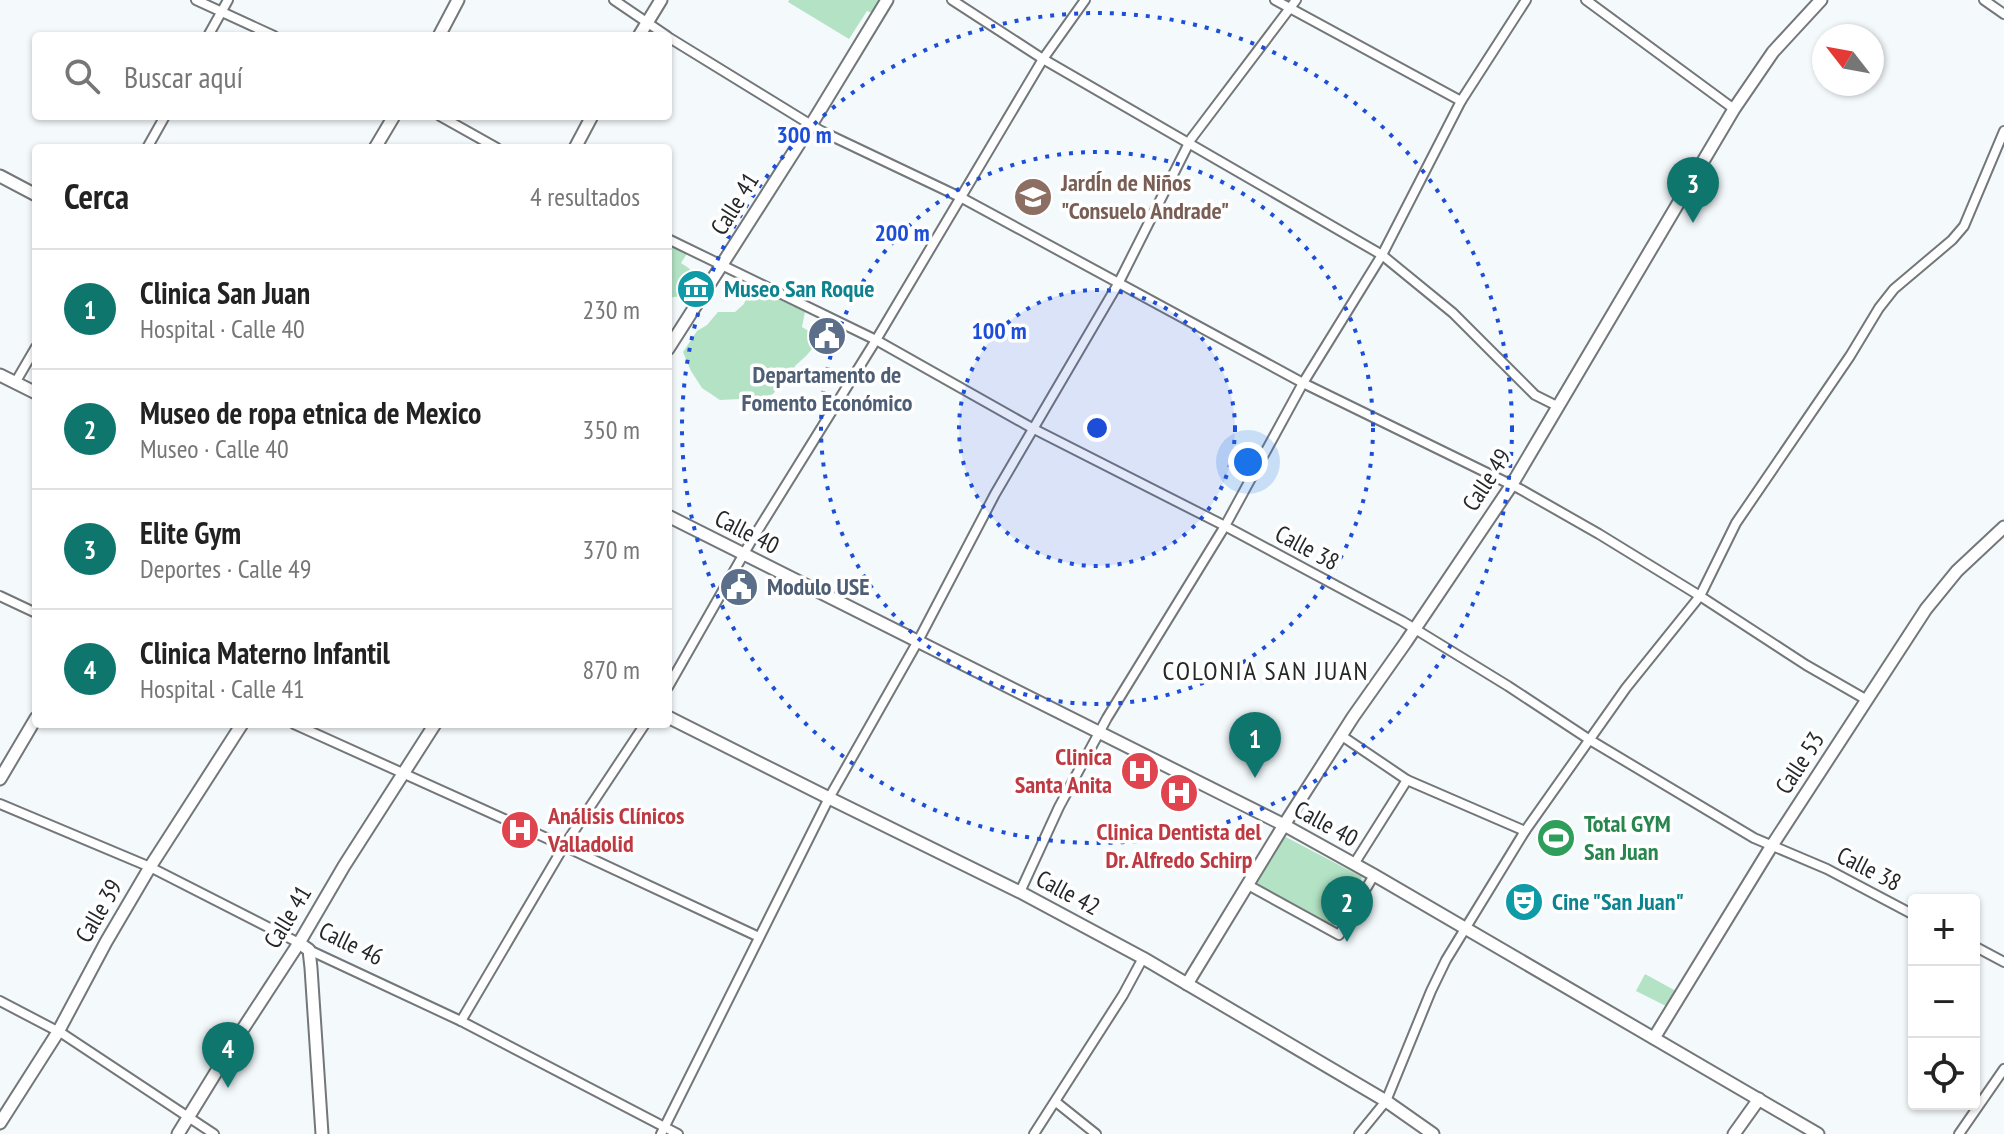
<!DOCTYPE html>
<html lang="es">
<meta charset="utf-8">
<style>
body{margin:0;font-family:"PT Sans Narrow",sans-serif;background:#f2f2f2;color:#222}
.controls{position:absolute;right:24px;bottom:24px;display:grid;overflow:hidden;border-radius:8px;box-shadow:0 2px 6px #0004}
.controls button{width:72px;height:72px;display:grid;place-items:center;padding:0;border:0;border-bottom:2px solid #e0e0e0;background:#fff;color:#222;font:40px sans-serif}
.compass{position:absolute;left:1812px;top:24px;width:72px;height:72px;border-radius:50%;background:#fff;box-shadow:0 2px 6px #0004;rotate:301deg}
.you{position:absolute;left:1248px;top:462px;width:28px;height:28px;margin:-20px;border:6px solid #fff;border-radius:50%;background:#1a73e8;box-shadow:0 0 0 12px #1a73e833}
.badge{display:grid;place-items:center;width:52px;height:52px;border-radius:50%;background:#0f766e;color:#fff;font-size:26px;font-weight:700}
.pin{position:absolute;translate:-50% -66px;filter:drop-shadow(0 2px 4px #0008)}
.pin::after{content:'';position:absolute;top:42px;width:28px;height:24px;background:inherit;clip-path:polygon(0 0,100% 0,50% 100%)}
.list{margin:0;padding:0;list-style:none}
h2{display:flex;justify-content:space-between;align-items:center;height:104px;margin:0;padding:0 32px;font-size:34px}
h2 small{font-size:26px;font-weight:400;color:#767676}
.list li{display:grid;grid-template-columns:52px 1fr auto;gap:24px;align-items:center;box-sizing:border-box;height:120px;padding:0 32px;border-top:2px solid #e0e0e0}
.list b{display:block;font-size:30px;white-space:nowrap}
.list p{margin:0;font-size:26px;white-space:nowrap;color:#767676}
.list em{font-size:26px;font-style:normal;color:#767676}
.icon{flex:none;width:44px;height:44px;fill:none;stroke:currentColor;stroke-width:2;stroke-linecap:round;stroke-linejoin:round}
.map{position:relative;flex:none;width:2004px;height:1134px;overflow:hidden}
.search{position:absolute;background:#fff;box-shadow:0 2px 6px #0004;left:32px;top:32px;width:640px;height:88px;display:flex;align-items:center;gap:20px;box-sizing:border-box;padding:0 28px;border-radius:8px;color:#767676;font-size:30px}
.panel{position:absolute;background:#fff;box-shadow:0 2px 6px #0004;left:32px;top:144px;width:640px;height:584px;border-radius:8px}
.map>svg:first-child{display:block}
.green{fill:#b3e3c4}
.lines{fill:none;stroke-linecap:round;stroke-linejoin:round}
.street-casing{stroke:#73777a;stroke-width:12}
.secondary-casing{stroke:#73777a;stroke-width:15}
.street{stroke:#fff;stroke-width:8}
.secondary{stroke:#fff;stroke-width:11}
.ring{fill:none;stroke:#1d4ed8;stroke-width:4;stroke-dasharray:4 8}
.labels{text-anchor:middle;stroke-width:7;stroke-linejoin:round;paint-order:stroke}
.education-label{font-size:24px;font-weight:bold;fill:#785e54;stroke:#fff;text-anchor:start}
.street-label{font-size:24px;fill:#252728;stroke:#fff}
.culture-label{font-size:24px;font-weight:bold;fill:#0d838f;stroke:#fff;text-anchor:start}
.service-label{font-size:24px;font-weight:bold;fill:#4e5e75;stroke:#fff}
.health-label{font-size:24px;font-weight:bold;fill:#be3a42;stroke:#fff;text-anchor:end}
.leisure-label{font-size:24px;font-weight:bold;fill:#27864d;stroke:#fff;text-anchor:start}
.neighbourhood-label{font-size:26px;letter-spacing:2px;fill:#252728;stroke:#fff}
.centre{fill:#1d4ed8;stroke:#fff;stroke-width:4}
.ring-label{font-size:24px;text-anchor:middle;font-weight:bold;fill:#1d4ed8;stroke:#fff;stroke-width:7;stroke-linejoin:round;paint-order:stroke}
</style>
<div class="map">
<svg width="2004" height="1134" viewBox="0 0 2004 1134">
<rect width="100%" height="100%" fill="#f4f9fc"/>
<g class="green">
<path d="M789 0H880L872 13 867 11 849 39 788 2Z"/>
<path d="M668 241 688 252 681 263 690 269 685 277 691 282 680 296 668 298Z"/>
<path d="M751 286 805 312 802 327 818 337 817 343 806 356 796 365 773 394 760 398 720 400 702 388 691 371 683 352 697 331 707 325 718 312H735L744 304Z"/>
<path d="M1282 835 1362 877 1334 926 1255 883Z"/>
<path d="M1645 974 1676 991 1668 1007 1636 991Z"/>
</g>
<g class="lines">
<g class="street-casing">
<g id="street">
<path d="M196 0 274 36"/>
<path d="M614 0 667 36"/>
<path d="M952 0 1043 59 1382 255 1453 313 1535 395 1559 407"/>
<path d="M1275 0 1461 101"/>
<path d="M1586 0 1734 109"/>
<path d="M1984 0 2004 14"/>
<path d="M208 36 228 0"/>
<path d="M668 37 821 131 962 198 1303 383 1520 489 1599 534 1700 596 1806 665 1867 700"/>
<path d="M440 116 497 148"/>
<path d="M147 148 165 116"/>
<path d="M668 239 876 340 1032 428 1225 526 1402 621 1508 686 1590 740 1754 838 1827 869 1914 915"/>
<path d="M15 383 36 347"/>
<path d="M0 596 36 613"/>
<path d="M668 687 750 543 876 340 1043 59 1085 0"/>
<path d="M294 724 564 846 759 937"/>
<path d="M1342 736 1407 780 1525 831"/>
<path d="M0 804 150 867 299 943"/>
<path d="M1354 864 1407 780"/>
<path d="M1248 885 1339 935 1374 875"/>
<path d="M1020 892 1059 807 1107 718 1225 526 1303 383 1382 255 1461 101 1526 0"/>
<path d="M1974 946 2004 962"/>
<path d="M309 950 461 1021 678 1134"/>
<path d="M0 1001 63 1034 214 1134"/>
<path d="M461 1021 564 846 645 724"/>
<path d="M1056 1102 1096 1134"/>
<path d="M661 1134 829 798 918 641 995 494 1118 284 1191 139 1296 0"/>
<path d="M1034 1134 1123 995 1143 958"/>
<path d="M1359 1134 1386 1101 1431 991 1446 960 1525 831 1626 688 1700 596 1736 523 1850 356 1879 308 1894 289 1952 240 1964 226 2004 131"/>
<path d="M1959 1134 2004 1069"/>
</g>
</g>
<g class="secondary-casing">
<g id="secondary">
<path d="M439 36 458 0"/>
<path d="M639 36 661 0"/>
<path d="M375 148 394 116"/>
<path d="M575 148 592 116"/>
<path d="M0 176 36 195"/>
<path d="M668 349 811 125 887 0"/>
<path d="M0 375 36 393"/>
<path d="M668 516 1284 825 1374 875 1818 1134"/>
<path d="M668 717 829 798 1020 892 1143 958 1386 1101 1433 1134"/>
<path d="M0 779 36 718"/>
<path d="M299 943 309 950 311 968 322 1134"/>
<path d="M1187 984 1284 825 1353 717 1406 642 1511 486 1734 109 1773 52 1821 0"/>
<path d="M1654 1038 1771 847 1926 609 1957 571 2004 527"/>
<path d="M0 1123 58 1032 106 942 150 867 242 724"/>
<path d="M178 1134 237 1038 299 943 344 866 435 724"/>
<path d="M1734 1134 1759 1099"/>
</g>
</g>
<use href="#street" class="street"/>
<use href="#secondary" class="secondary"/>
</g>
<circle cx="1097" cy="428" r="138" fill="#1d4ed8" fill-opacity=".12"/>
<g class="ring">
<circle cx="1097" cy="428" r="138"/>
<circle cx="1097" cy="428" r="276"/>
<circle cx="1097" cy="428" r="415"/>
</g>
<defs>
<g id="school-disc" transform="scale(2)"><circle r="9.5" fill="#8d6e63" stroke="#fff"/><path d="M0-5L7-2L0 1L-7-2ZM-4 1L0 2.5L4 1V4Q0 6-4 4Z" fill="#fff"/></g>
<g id="museum-disc" transform="scale(2)"><circle r="9.5" fill="#0f9aa8" stroke="#fff"/><path d="M0-6L6-3V-2H-6V-3ZM-5-1h2V3h-2ZM-1-1h2V3h-2ZM3-1h2V3H3ZM-6 4H6V6H-6Z" fill="#fff"/></g>
<g id="civic-disc" transform="scale(2)"><circle r="9.5" fill="#5c6f8a" stroke="#fff"/><path d="M-.6-6.5H3V-4.5H.6V-3L4-1V1h2V6H-6V1h2V-1L-.6-3ZM-1.2 2.5V6h2.4V2.5Z" fill="#fff"/></g>
<g id="hospital-disc" transform="scale(2)"><circle r="9.5" fill="#e0444e" stroke="#fff"/><path d="M-5-5h3v3.5h4V-5h3V5h-3V1.5h-4V5h-3Z" fill="#fff"/></g>
<g id="stadium-disc" transform="scale(2)"><circle r="9.5" fill="#2e9e5b" stroke="#fff"/><path d="M0-5a6.5 5 0 1 0 0 10a6.5 5 0 1 0 0-10ZM-3.5-1.8h7v3.6h-7Z" fill="#fff"/></g>
<g id="theatre-disc" transform="scale(2)"><circle r="9.5" fill="#0f9aa8" stroke="#fff"/><path d="M-5-5.5Q0-4 5-5.5V0Q5 5 0 6Q-5 5-5 0ZM-3.3-2.5H-1v1.5H-3.3ZM1-2.5H3.3v1.5H1ZM-2.8 1Q0 5.5 2.8 1Z" fill="#fff"/></g>
</defs>
<g fill-rule="evenodd">
<use href="#school-disc" x="1033" y="197"/>
<use href="#museum-disc" x="696" y="289"/>
<use href="#civic-disc" x="827" y="336"/>
<use href="#civic-disc" x="739" y="587"/>
<use href="#hospital-disc" x="1140" y="771"/>
<use href="#hospital-disc" x="1179" y="793"/>
<use href="#hospital-disc" x="520" y="830"/>
<use href="#stadium-disc" x="1556" y="838"/>
<use href="#theatre-disc" x="1524" y="902"/>
</g>
<g class="labels">
<g class="education-label">
<text x="1061" y="191">JardÍn de Niños<tspan x="1061" dy="28">"Consuelo Andrade"</tspan></text>
</g>
<g class="street-label">
<text transform="translate(735 204) rotate(-58)" y="8">Calle 41</text>
<text transform="translate(1487 480) rotate(-57)" y="8">Calle 49</text>
<text transform="translate(747 532) rotate(27)" y="8">Calle 40</text>
<text transform="translate(1307 548) rotate(28)" y="8">Calle 38</text>
<text transform="translate(1800 763) rotate(-57)" y="8">Calle 53</text>
<text transform="translate(1326 824) rotate(29)" y="8">Calle 40</text>
<text transform="translate(1869 869) rotate(27)" y="8">Calle 38</text>
<text transform="translate(1068 893) rotate(28)" y="8">Calle 42</text>
<text transform="translate(99 911) rotate(-60)" y="8">Calle 39</text>
<text transform="translate(288 917) rotate(-59)" y="8">Calle 41</text>
<text transform="translate(351 944) rotate(26)" y="8">Calle 46</text>
</g>
<g class="culture-label">
<text x="724" y="297">Museo San Roque</text>
<text x="1552" y="910">Cine "San Juan"</text>
</g>
<g class="service-label">
<text x="827" y="383">Departamento de<tspan x="827" dy="28">Fomento Económico</tspan></text>
<text x="767" y="595" text-anchor="start">Modulo USE</text>
</g>
<g class="health-label">
<text x="1112" y="765">Clinica<tspan x="1112" dy="28">Santa Anita</tspan></text>
<text x="548" y="824" text-anchor="start">Análisis Clínicos<tspan x="548" dy="28">Valladolid</tspan></text>
<text x="1179" y="840" text-anchor="middle">Clinica Dentista del<tspan x="1179" dy="28">Dr. Alfredo Schirp</tspan></text>
</g>
<g class="leisure-label">
<text x="1584" y="832">Total GYM<tspan x="1584" dy="28">San Juan</tspan></text>
</g>
<g class="neighbourhood-label">
<text x="1266" y="680">COLONIA SAN JUAN</text>
</g>
</g>
<circle cx="1097" cy="428" r="12" class="centre"/>
<g class="ring-label">
<text x="804" y="143">300 m</text>
<text x="902" y="241">200 m</text>
<text x="999" y="339">100 m</text>
</g>
</svg>
<div class="controls">
<button>+</button>
<button>−</button>
<button><svg class="icon" aria-label="locate" viewBox="0 0 24 24"><circle cx="12" cy="12" r="6"/><path d="M12 2v4M12 18v4M2 12h4M18 12h4"/></svg></button>
</div>
<svg class="compass" viewBox="-18 -18 36 36"><path d="M0-13l5 13h-10z" fill="#e53935"/><path d="M0 13l5-13h-10z" fill="#767676"/></svg>
<div class="you"></div>
<div class="pin badge" style="left:1255px;top:778px">1</div>
<div class="pin badge" style="left:1347px;top:942px">2</div>
<div class="pin badge" style="left:1693px;top:223px">3</div>
<div class="pin badge" style="left:228px;top:1088px">4</div>
<div class="search"><svg class="icon" aria-label="search" viewBox="0 0 24 24"><circle cx="10" cy="10" r="6"/><path d="M15 15l6 6"/></svg>Buscar aquí</div>
<section class="panel">
<h2>Cerca<small>4 resultados</small></h2>
<ul class="list">
<li><span class="badge">1</span><div><b>Clinica San Juan</b><p>Hospital · Calle 40</p></div><em>230 m</em></li>
<li><span class="badge">2</span><div><b>Museo de ropa etnica de Mexico</b><p>Museo · Calle 40</p></div><em>350 m</em></li>
<li><span class="badge">3</span><div><b>Elite Gym</b><p>Deportes · Calle 49</p></div><em>370 m</em></li>
<li><span class="badge">4</span><div><b>Clinica Materno Infantil</b><p>Hospital · Calle 41</p></div><em>870 m</em></li>
</ul>
</section>
</div>
